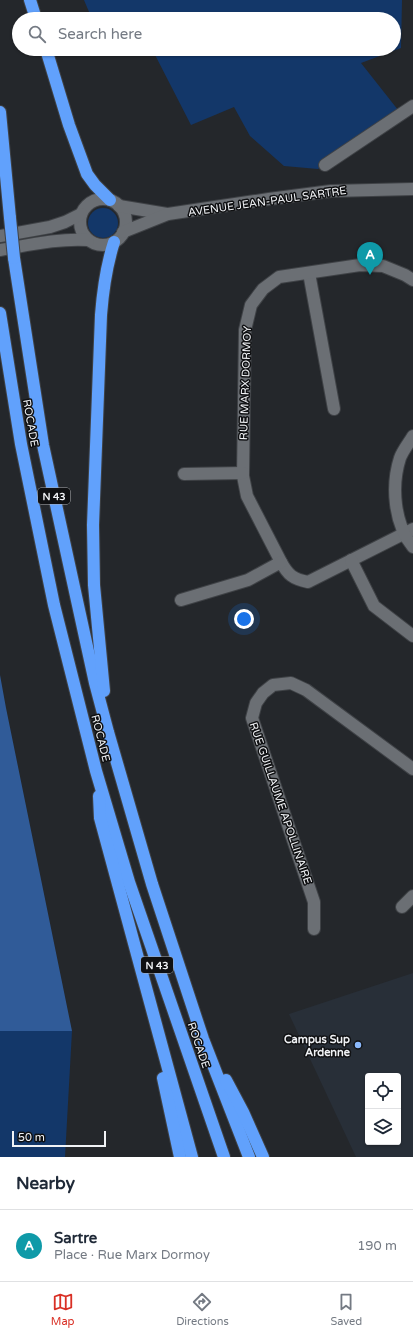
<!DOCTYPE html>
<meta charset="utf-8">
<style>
body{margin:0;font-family:"Varela Round",sans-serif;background:#f2f2f3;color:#1f2937}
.controls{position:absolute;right:12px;bottom:12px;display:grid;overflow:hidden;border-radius:4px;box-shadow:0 1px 3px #0004}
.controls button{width:36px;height:36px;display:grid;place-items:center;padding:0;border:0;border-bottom:1px solid #e0e1e3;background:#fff;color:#1f2937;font:20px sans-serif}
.scale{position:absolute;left:12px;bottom:10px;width:94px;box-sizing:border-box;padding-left:4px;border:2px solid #f1f3f6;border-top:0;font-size:11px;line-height:14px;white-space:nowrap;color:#f1f3f6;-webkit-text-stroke:3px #0f1012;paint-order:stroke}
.you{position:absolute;left:244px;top:619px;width:14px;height:14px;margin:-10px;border:3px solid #fff;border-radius:50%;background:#1a73e8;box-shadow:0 0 0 6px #1a73e833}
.badge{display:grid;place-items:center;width:26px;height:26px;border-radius:50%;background:#d93025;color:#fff;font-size:13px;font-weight:700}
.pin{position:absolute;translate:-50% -33px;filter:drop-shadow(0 1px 2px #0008)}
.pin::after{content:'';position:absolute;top:21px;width:14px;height:12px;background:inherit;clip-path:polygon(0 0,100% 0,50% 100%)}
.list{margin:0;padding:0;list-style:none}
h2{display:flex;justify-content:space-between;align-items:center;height:52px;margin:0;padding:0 16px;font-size:17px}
h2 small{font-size:13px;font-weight:400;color:#747a83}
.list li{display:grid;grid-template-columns:26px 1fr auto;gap:12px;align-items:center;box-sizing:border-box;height:72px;padding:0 16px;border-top:1px solid #e0e1e3}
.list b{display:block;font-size:15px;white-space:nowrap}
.list p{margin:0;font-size:13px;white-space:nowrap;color:#747a83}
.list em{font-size:13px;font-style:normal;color:#747a83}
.icon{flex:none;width:22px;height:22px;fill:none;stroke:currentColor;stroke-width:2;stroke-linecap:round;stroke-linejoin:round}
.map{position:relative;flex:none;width:413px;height:1157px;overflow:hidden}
.search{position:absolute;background:#fff;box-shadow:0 1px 3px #0004;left:12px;right:12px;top:12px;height:44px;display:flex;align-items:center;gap:10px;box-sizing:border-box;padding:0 14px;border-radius:22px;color:#747a83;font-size:15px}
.sheet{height:124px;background:#fff}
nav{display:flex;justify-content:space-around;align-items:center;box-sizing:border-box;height:56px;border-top:1px solid #e0e1e3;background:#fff;font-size:11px;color:#747a83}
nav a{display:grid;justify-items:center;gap:2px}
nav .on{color:#d93025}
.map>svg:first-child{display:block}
.built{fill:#282f38;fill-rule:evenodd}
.green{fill:#133769}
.forest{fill:#305b98}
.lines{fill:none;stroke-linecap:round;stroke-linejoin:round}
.minor-casing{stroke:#3f4246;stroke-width:14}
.highway-casing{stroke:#3f4246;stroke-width:14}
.minor{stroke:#6b6f74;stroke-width:12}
.highway{stroke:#61a1fc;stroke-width:12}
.highway-bridge-casing{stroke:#3f4246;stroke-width:14;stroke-linecap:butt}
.highway-bridge{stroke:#61a1fc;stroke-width:12}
.poi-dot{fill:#8bb9fc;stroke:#0f1012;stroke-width:1.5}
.labels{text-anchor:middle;stroke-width:3;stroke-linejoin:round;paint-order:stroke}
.shield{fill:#0f1012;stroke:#adafb2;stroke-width:1}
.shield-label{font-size:10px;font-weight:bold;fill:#f1f3f6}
.street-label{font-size:11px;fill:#f1f3f6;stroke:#0f1012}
.poi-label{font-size:11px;font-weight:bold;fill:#f1f3f6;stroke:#0f1012;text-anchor:end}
</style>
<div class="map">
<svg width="413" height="1157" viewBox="0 0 413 1157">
<rect width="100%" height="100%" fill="#24272b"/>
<path class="built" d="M413 973V1157H356L289 1014ZM368 1076H398V1142H368Z"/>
<g class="green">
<path d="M84 0H402L401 48 361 63 402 115 350 150 318 169 284 166 250 136 234 107 191 125 152 49H394V19H123L113 14 102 19H92Z"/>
<circle cx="103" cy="223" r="15"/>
<path d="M0 1031H72L65 1157H0Z"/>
</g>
<path class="forest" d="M0 675 6 708 72 1031H0Z"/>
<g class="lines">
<g class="minor-casing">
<g id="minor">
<path d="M325 165 413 106"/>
<circle cx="103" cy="222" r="23"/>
<path d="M119 206 167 214"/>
<path d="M123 232 168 214 269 199 331 191 413 189"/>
<path d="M0 236 50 227 65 222 81 214"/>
<path d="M0 250C29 245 59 238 88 240"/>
<path d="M309 273 334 409"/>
<path d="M413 280 405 275 383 266 360 265 279 277 263 289 251 305 245 330 243 476 247 496 281 562C288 575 293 579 308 582L413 529"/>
<path d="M413 436C409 443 403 450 400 458 391 486 394 524 413 547"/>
<path d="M184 474 243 473"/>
<path d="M351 560 374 606 413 636"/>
<path d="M181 600 248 580 281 562"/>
<path d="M402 907 413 896"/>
<path d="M314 929V902L252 718 256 703 263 693 273 685 291 683 306 690 413 769"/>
</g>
</g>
<g class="highway-casing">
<g id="highway">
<path d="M30 0 36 19"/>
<path d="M46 49 69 125 87 174 95 185 110 200"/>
<path d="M0 112 10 218"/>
<path d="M14 258 43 445 95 683 108 732 152 884 203 1039 249 1157"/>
<path d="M0 313 21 444 54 605 96 771 129 882 224 1157"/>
<path d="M104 691 94 585 93 525 101 315C103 289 106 267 114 242"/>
<path d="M99 796 100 818 192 1157"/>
<path d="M163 1078 180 1157"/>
<path d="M226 1080 243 1112 263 1157"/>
</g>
</g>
<use href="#minor" class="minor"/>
<use href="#highway" class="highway"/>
<g class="highway-bridge-casing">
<path id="highway-bridge" d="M10 218 14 258"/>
</g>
<use href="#highway-bridge" class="highway-bridge"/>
</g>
<circle class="poi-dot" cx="358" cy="1045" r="4"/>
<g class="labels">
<g class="shield">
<rect x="38" y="488" width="32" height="16" rx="3"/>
<rect x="141" y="957" width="32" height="16" rx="3"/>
</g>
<g class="shield-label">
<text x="54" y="500">N 43</text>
<text x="157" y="969">N 43</text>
</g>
<g class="street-label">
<text transform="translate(267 201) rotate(-8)" y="4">AVENUE JEAN-PAUL SARTRE</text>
<text transform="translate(245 383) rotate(-88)" y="4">RUE MARX DORMOY</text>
<text transform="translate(31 423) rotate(80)" y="4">ROCADE</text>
<text transform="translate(101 738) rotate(76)" y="4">ROCADE</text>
<text transform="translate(281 803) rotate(71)" y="4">RUE GUILLAUME APOLLINAIRE</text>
<text transform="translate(199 1045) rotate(71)" y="4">ROCADE</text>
</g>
<g class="poi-label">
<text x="350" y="1043">Campus Sup<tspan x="350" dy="13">Ardenne</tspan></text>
</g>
</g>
</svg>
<div class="controls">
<button><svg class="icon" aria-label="locate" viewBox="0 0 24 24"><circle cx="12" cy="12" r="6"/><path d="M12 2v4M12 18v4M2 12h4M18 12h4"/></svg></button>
<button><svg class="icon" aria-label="layers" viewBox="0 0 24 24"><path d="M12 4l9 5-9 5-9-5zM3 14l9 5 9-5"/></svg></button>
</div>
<div class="scale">50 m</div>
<div class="you"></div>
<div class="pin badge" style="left:370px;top:275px;background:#0f9aa8">A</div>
<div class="search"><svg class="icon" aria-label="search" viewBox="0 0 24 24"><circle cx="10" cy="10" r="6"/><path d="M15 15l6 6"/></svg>Search here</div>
</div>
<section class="sheet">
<h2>Nearby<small></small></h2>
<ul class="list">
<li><span class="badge" style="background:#0f9aa8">A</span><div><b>Sartre</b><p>Place · Rue Marx Dormoy</p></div><em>190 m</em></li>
</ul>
</section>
<nav>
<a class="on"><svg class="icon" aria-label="map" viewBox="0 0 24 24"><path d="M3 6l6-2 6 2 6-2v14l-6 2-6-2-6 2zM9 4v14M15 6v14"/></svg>Map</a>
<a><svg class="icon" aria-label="directions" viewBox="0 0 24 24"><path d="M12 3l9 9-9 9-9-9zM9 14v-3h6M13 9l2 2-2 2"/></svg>Directions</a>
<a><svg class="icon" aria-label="saved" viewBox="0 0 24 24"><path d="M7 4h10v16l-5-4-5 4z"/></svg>Saved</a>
</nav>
